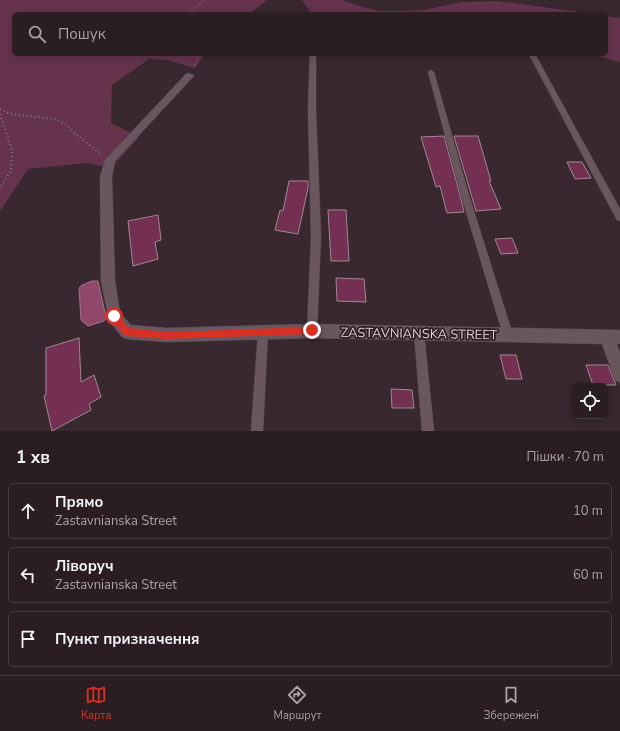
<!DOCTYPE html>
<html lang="uk">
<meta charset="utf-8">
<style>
body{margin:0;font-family:"Nunito Sans",sans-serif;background:#372b30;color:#f1f3f6}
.controls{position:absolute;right:12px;bottom:12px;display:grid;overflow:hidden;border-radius:6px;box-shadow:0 2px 10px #0003}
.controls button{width:36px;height:36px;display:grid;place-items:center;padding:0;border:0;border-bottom:1px solid #473c41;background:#2b1e23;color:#f1f3f6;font:20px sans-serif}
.stop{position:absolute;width:12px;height:12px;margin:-9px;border:3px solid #d93025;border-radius:50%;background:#fff}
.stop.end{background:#d93025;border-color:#fff;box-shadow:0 1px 4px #0008}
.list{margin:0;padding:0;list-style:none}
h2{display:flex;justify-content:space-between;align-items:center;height:52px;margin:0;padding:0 16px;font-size:17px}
h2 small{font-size:13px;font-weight:400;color:#a6a2a6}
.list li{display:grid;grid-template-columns:26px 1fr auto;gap:12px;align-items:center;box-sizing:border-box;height:56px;margin:0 8px 8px;padding:0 8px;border:1px solid #473c41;border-radius:6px}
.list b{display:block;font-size:15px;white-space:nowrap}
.list p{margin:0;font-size:13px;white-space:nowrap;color:#a6a2a6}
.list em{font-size:13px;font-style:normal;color:#a6a2a6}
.icon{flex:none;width:22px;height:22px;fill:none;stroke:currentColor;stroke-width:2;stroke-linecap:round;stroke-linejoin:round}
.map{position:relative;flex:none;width:620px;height:431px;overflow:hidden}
.search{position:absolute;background:#2b1e23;box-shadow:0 2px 10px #0003;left:12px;right:12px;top:12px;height:44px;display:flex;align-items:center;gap:10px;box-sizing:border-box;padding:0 14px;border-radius:6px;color:#a6a2a6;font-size:15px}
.sheet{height:244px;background:#2b1e23}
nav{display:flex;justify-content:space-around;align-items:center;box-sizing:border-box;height:56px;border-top:1px solid #473c41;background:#2b1e23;font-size:11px;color:#a6a2a6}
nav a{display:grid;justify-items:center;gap:2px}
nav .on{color:#d93025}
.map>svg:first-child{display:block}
.green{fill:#65344c}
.water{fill:#8f486b;stroke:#a6718b}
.building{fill:#743053;stroke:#9e8992}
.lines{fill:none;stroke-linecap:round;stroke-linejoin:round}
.lane-casing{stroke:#55464c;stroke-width:1}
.street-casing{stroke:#55464c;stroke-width:1}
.path-far1{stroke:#807177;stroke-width:2;stroke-dasharray:0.5 2;stroke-linecap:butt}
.path{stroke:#807177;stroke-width:2.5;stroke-dasharray:1 3;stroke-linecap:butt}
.lane{fill:#6a565f;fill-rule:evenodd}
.street{fill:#6a565f;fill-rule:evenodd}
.route{fill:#d93025}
.labels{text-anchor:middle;stroke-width:3.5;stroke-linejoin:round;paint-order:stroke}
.street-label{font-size:13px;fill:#dcd0d5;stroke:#2f1e25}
</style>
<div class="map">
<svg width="620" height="431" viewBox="0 0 620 431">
<rect width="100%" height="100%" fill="#39282f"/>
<g class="green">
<path d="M0 0H267L249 14H14V54H205L195 68 167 60 149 59 112 85 111 123 139 137 111 168 87 163 28 169 0 211Z"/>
<path d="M302 0H342L363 7 380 11H403L423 10 463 2 498 1 594 14H312Z"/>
<path d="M606 16 620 18V62L591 54H606Z"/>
</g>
<path class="water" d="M92 281H98L106 317 104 321 88 326 81 320 79 288 82 285Z"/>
<g class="building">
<path d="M444 136 460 195 464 212 447 213 440 186 436 187 421 137Z"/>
<path d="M454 136H478L491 181H489L501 209 476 211Z"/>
<path d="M567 162H582L591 178 575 179Z"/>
<path d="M289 181H308V188L298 234 275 230 280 210 283 211Z"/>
<path d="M328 210H346L349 261H331Z"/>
<path d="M158 215 161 240 155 242 158 259 133 266 128 221Z"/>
<path d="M512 238 518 253 501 254 495 239Z"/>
<path d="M336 278 364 279 366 302 337 301Z"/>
<path d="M79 338 81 382 94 375 101 397 89 404 91 410 52 431 44 396 46 395V348Z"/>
<path d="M500 355H516L522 379H506Z"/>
<path d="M586 365H608L616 385H593Z"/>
<path d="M391 389 412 390 414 408H392Z"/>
</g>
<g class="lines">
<g class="lane-casing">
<g id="lane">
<path d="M310 54H316V111L321 237 317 331 316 335 312 336 308 335 307 331 311 237 308 111Z"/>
<path d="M529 54H535L620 209V221L617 220Z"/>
<path d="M431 70 434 72 469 195 513 335 512 339 508 340 504 339 503 335 461 195 428 72Z"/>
<path d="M263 327 267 328 268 332 263 431H251L258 332 259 328Z"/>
<path d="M419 328 423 329 424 333 434 431H422L414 333 415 329Z"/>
</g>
</g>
<g class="street-casing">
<path id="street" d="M189 73 194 76 192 78 115 161 112 177 115 281 120 313 131 325 166 328 312 324 620 330V344H617L620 353V383L615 380 602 344 312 338 166 342 127 339 122 337 109 321 101 281 100 177 105 160 186 74Z"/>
</g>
<g class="path-far1">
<path d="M189 14 190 11 205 0"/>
<path d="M194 67 200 54"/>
</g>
<g class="path">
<path d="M0 109 10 114 56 119 67 125 74 133 100 153"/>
<path d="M0 114 12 150 11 171 0 188"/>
</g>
<use href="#lane" class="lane"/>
<use href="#street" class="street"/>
</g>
<path class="route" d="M114 312 116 313 129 328 166 332 312 327 315 330 312 334 166 339 127 336 124 335 111 319V313Z"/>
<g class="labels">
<g class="street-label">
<text transform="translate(419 333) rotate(1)" y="5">ZASTAVNIANSKA STREET</text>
</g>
</g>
</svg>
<div class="controls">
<button><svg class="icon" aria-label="locate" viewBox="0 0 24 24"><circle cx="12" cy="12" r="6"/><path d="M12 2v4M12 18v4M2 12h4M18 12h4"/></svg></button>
</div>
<div class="stop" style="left:114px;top:316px"></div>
<div class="stop end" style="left:312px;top:330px"></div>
<div class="search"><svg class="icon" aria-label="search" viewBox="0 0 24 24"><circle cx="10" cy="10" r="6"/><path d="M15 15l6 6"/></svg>Пошук</div>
</div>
<section class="sheet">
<h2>1 хв<small>Пішки · 70 m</small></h2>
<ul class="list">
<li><svg class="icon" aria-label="ahead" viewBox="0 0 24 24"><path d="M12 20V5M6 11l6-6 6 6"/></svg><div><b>Прямо</b><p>Zastavnianska Street</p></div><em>10 m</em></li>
<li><svg class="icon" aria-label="left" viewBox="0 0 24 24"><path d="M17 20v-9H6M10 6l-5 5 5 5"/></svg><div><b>Ліворуч</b><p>Zastavnianska Street</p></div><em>60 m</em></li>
<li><svg class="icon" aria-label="arrive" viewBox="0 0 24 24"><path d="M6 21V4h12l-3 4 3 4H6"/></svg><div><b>Пункт призначення</b></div></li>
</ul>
</section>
<nav>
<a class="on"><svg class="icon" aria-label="map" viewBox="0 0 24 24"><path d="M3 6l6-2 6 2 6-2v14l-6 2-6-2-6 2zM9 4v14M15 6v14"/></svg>Карта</a>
<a><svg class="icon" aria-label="directions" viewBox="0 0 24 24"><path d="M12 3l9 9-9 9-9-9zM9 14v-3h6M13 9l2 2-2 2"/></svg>Маршрут</a>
<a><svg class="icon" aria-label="saved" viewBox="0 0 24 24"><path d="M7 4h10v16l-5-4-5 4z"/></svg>Збережені</a>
</nav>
